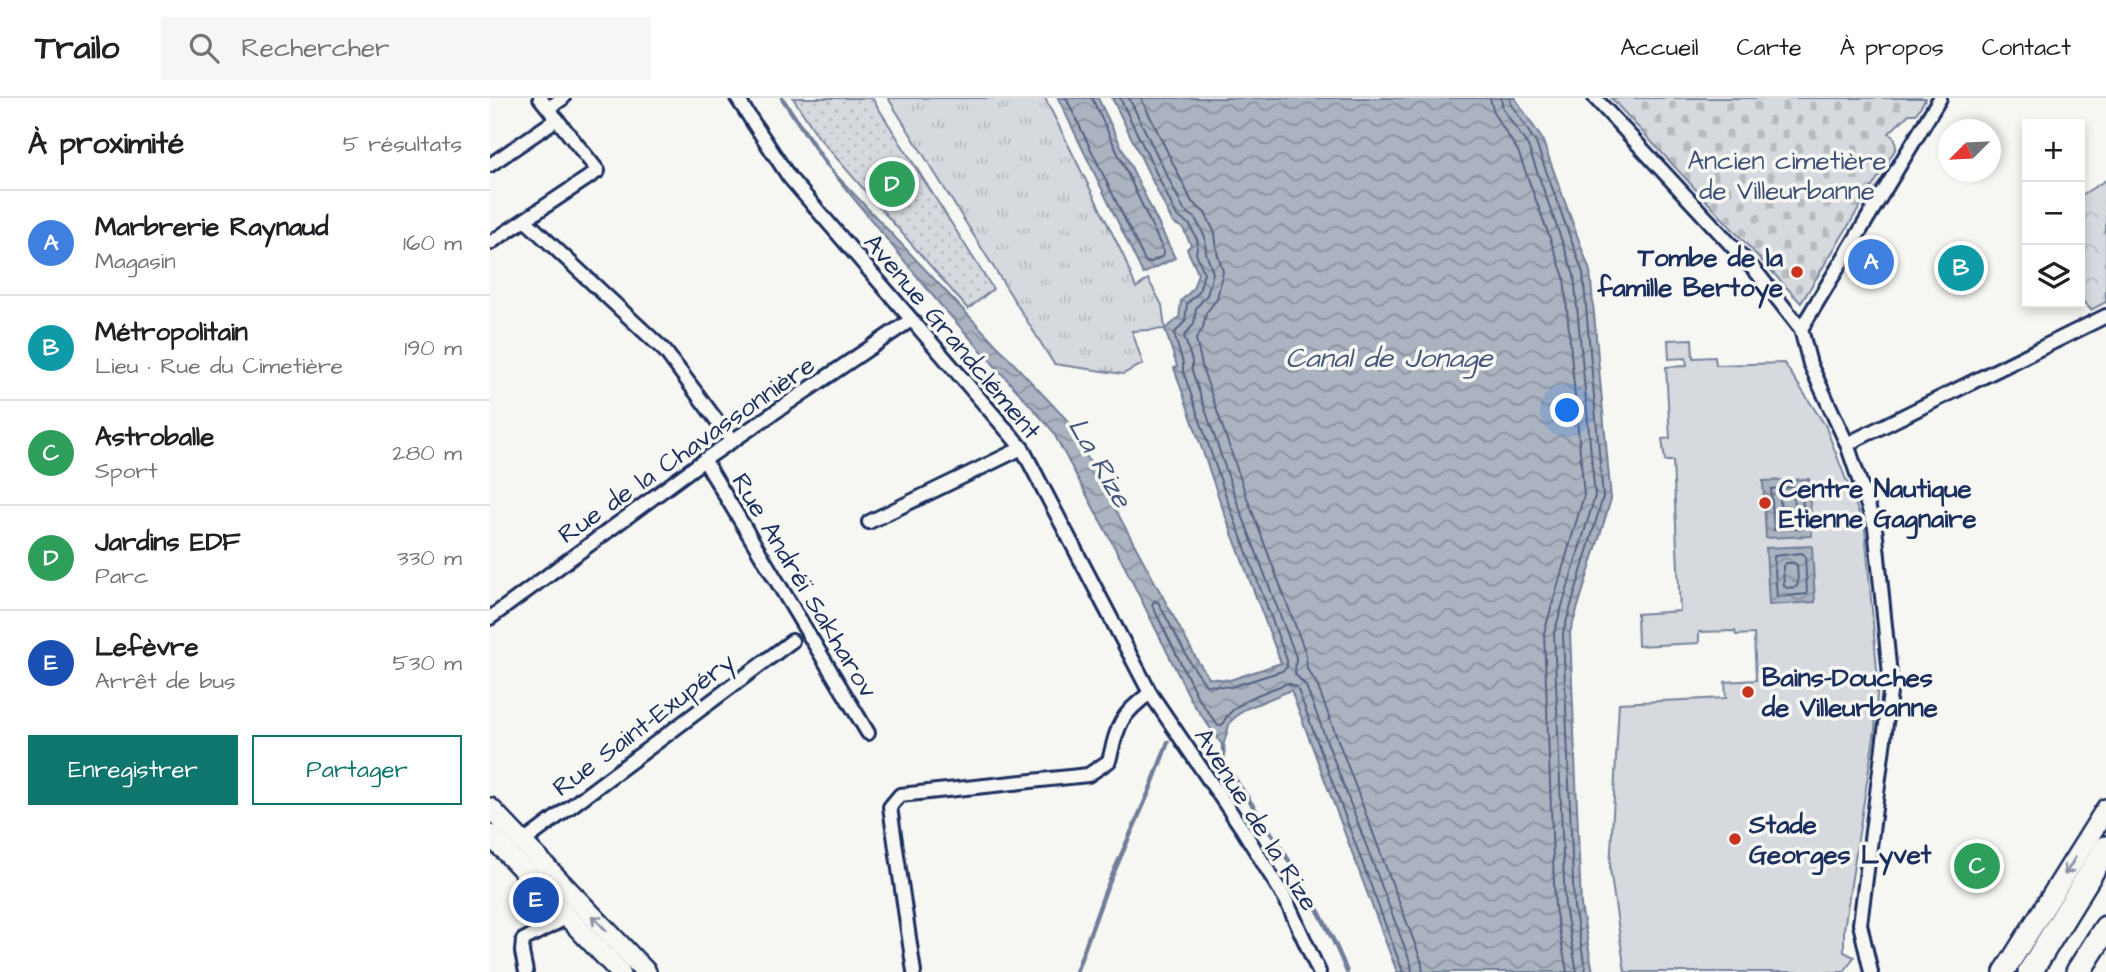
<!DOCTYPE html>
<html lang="fr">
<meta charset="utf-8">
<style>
body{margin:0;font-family:"Architects Daughter",sans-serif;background:#f6f6f6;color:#202124}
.controls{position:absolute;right:21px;top:21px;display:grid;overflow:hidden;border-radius:0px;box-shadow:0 4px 10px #0003}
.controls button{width:63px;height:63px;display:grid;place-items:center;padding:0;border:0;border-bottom:2px solid #e0e0e0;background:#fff;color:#202124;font:35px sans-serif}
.compass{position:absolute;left:1448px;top:21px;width:63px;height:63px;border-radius:50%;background:#fff;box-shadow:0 4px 10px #0003;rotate:246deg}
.you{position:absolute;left:1078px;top:313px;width:24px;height:24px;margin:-18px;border:5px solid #fff;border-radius:50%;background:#1a73e8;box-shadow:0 0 0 10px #1a73e833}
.badge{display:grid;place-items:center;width:46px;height:46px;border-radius:50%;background:#0f766e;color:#fff;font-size:23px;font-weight:700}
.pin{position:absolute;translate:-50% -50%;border:4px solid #fff;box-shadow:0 2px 7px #0006}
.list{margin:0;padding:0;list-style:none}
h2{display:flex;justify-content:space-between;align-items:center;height:91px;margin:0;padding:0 28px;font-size:30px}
h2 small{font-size:23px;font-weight:400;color:#757577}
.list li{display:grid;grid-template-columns:46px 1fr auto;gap:21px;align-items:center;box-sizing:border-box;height:105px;padding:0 28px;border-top:2px solid #e0e0e0}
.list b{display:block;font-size:26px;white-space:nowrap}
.list p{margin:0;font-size:23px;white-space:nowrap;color:#757577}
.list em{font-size:23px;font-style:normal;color:#757577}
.actions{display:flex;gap:14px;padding:21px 28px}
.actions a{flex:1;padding:16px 0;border:2px solid #0f766e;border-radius:0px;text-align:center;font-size:24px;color:#0f766e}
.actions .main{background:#0f766e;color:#fff}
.icon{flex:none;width:38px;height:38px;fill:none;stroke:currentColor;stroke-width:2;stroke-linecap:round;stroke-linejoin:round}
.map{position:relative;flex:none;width:1616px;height:874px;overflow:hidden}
header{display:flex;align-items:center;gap:42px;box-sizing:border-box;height:98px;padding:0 35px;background:#fff;border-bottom:2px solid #e0e0e0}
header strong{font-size:33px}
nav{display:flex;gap:38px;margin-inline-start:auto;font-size:24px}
.search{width:490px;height:63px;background:#f6f6f6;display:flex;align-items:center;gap:18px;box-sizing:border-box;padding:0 24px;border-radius:0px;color:#757577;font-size:26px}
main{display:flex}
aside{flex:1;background:#fff}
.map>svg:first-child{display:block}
.grass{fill:url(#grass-tufts);stroke:#78849e;stroke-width:2}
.forest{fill:url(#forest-crowns);stroke:#78849e;stroke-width:2}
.cemetery{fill:url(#cemetery-stones);stroke:#78849e;stroke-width:2}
.garden{fill:url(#garden-dots);stroke:#78849e;stroke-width:2}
.pitch{fill:#d6d9dd;stroke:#78849e;stroke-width:2}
.water{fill:url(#water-waves);stroke:#717e99;stroke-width:2}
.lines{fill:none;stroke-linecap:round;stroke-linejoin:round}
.shore{stroke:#556385;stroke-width:2}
.stream{stroke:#717e99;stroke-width:4.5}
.street-casing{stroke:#1b2f5e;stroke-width:18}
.primary-casing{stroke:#1b2f5e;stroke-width:24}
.highway-casing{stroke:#1b2f5e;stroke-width:28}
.street{stroke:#f6f6f2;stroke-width:12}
.primary{stroke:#f6f6f2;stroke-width:19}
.highway{stroke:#f6f6f2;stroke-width:23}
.oneway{stroke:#8892a8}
.poi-dot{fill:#c8321e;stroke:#f6f6f2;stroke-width:2.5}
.labels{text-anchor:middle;stroke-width:7;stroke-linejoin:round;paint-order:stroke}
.park-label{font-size:26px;fill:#405177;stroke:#f6f6f2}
.poi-label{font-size:26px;font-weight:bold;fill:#1b2f5e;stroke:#f6f6f2;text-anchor:start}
.street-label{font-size:26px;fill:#1b2f5e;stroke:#f6f6f2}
.water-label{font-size:28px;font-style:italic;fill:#46567b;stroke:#f6f6f2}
</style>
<header>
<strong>Trailo</strong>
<div class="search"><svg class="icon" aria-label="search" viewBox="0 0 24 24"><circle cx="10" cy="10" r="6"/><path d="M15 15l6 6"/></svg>Rechercher</div>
<nav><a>Accueil</a><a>Carte</a><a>À propos</a><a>Contact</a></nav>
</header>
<main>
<aside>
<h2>À proximité<small>5 résultats</small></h2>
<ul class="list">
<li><span class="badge" style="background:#3f7fe0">A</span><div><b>Marbrerie Raynaud</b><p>Magasin</p></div><em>160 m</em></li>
<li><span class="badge" style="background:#0f9aa8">B</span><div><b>Métropolitain</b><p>Lieu · Rue du Cimetière</p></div><em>190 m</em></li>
<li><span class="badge" style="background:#2e9e5b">C</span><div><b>Astroballe</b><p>Sport</p></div><em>280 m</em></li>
<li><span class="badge" style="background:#2e9e5b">D</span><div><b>Jardins EDF</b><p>Parc</p></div><em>330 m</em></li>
<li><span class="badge" style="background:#1a4fb4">E</span><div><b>Lefèvre</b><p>Arrêt de bus</p></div><em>530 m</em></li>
</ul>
<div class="actions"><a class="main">Enregistrer</a><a>Partager</a></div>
</aside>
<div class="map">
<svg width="1616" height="874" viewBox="0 0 1616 874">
<defs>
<pattern id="grass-tufts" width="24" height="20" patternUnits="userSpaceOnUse" patternTransform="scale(1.75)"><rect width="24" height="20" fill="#d6d9dd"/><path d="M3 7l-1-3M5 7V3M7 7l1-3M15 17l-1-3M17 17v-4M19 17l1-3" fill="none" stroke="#b7bbc0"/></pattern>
<pattern id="forest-crowns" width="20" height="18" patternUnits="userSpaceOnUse" patternTransform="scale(1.75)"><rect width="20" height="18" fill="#d6d9dd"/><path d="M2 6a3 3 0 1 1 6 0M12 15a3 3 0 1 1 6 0" fill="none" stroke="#b7bbc0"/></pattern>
<pattern id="cemetery-stones" width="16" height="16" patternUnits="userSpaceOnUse" patternTransform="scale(1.75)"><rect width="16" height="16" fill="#d6d9dd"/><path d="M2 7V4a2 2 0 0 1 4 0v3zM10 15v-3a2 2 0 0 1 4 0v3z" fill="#b7bbc0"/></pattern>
<pattern id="garden-dots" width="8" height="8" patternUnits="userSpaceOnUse" patternTransform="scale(1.75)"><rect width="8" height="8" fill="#d6d9dd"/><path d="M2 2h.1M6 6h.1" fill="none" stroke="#b7bbc0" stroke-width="1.8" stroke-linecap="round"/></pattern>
<pattern id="water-waves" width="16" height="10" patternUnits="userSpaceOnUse" patternTransform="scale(1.75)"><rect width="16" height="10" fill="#abb2c0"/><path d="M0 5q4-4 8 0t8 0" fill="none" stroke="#8a919f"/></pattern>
</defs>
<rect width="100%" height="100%" fill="#f6f6f2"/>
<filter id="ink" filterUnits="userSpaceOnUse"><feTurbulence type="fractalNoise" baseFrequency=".0143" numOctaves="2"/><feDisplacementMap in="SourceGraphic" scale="14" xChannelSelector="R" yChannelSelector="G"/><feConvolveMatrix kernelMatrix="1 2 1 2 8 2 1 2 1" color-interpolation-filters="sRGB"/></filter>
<g filter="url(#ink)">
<path class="grass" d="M398 0H555L633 157 646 190 658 181 672 207 675 231 642 233 653 266 633 276 564 266Z"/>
<path class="forest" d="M1616 82V204L1601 212 1590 200V98Z"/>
<path class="cemetery" d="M1121 0H1436L1426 16H1419L1399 35 1405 41 1406 50 1311 205Z"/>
<path class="garden" d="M303 0H382L503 191 478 211 329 40Z"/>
<path class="pitch" d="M1202 241 1203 260 1225 259 1226 267 1294 265 1335 327 1375 431 1388 583 1385 632 1354 831V854L1364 859 1354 874H1135L1120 771 1129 605 1236 600 1235 584 1266 582 1264 536 1246 537 1245 533 1209 534V545L1148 548 1147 516 1190 513 1183 363H1175L1172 341 1180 340 1176 269 1197 268 1196 260 1179 261 1178 242Z"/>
<g class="water">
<path d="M568 0H608L685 160 653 176Z"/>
<path d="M622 0H1025L1052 41 1100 173 1121 401 1080 535 1091 808 1103 874H907L801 592 753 612 740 624 733 648 702 604 634 467 562 332 448 204 334 64 577 322 707 562 719 580 740 582 791 565 731 406 684 270 687 268 675 231 689 220 691 203 703 191 708 175 697 151 701 147 693 130 683 125Z"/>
<path d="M1319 381 1322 438 1276 440 1273 383Z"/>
<path d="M1322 448 1325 504 1279 507 1276 450Z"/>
</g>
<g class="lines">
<g class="shore">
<path d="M576 0 655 163 659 165 673 158 674 154 602 0"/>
<path d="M630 0 687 118 700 127 708 144 706 155 714 175 709 194 697 206 695 223 684 236 693 265V273L738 404 797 562V569L792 573 741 589 716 587 701 566 668 504 664 503 662 507 708 600 728 628 732 627C742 603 775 594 798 585L807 589 913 874"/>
<path d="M639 0 694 112 705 120 715 139 716 155 723 175 717 197 706 210 704 226 694 238 702 263V273L746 401 806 559 805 576 816 588 921 866 922 874"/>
<path d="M651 0 702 104 715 115 725 135 727 154 733 173 727 201 716 215 713 230 706 241 713 272 756 397 816 556 817 571 826 584 931 862 933 874"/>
<path d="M1000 0 1004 16 1028 53 1074 179 1094 397 1054 535 1065 810 1077 874"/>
<path d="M1011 0 1013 11 1038 48 1084 177 1105 398 1064 535 1075 809 1087 874"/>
<path d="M1020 0 1021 6 1046 45 1093 175 1113 399 1073 535 1084 809 1096 874"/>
<path d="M1309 388 1312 391 1314 430 1284 432 1281 391Z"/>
<path d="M1293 398H1301L1304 400 1305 420 1303 423 1294 424 1291 421 1290 401Z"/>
<path d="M1312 455 1315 458 1317 496 1287 499 1284 458Z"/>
<path d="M1296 465H1304L1307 467 1308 486 1306 489 1297 490 1294 488 1293 468Z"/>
</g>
<g class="stream">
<path d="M292 0 336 66"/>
<path d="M733 648 734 665C779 732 827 798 857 874"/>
<path d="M586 874 615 794 659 694 678 644"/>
</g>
<g class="street-casing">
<g id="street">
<path d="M247 0 299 79 532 350 660 595 753 732 796 802 829 874"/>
<path d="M1105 0 1268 176 1311 231 1320 266 1357 346 1385 429 1401 587 1370 826 1381 874"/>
<path d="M59 10 73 0"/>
<path d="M0 67 67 21"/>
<path d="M35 122 175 253 242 343"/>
<path d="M0 145 108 73 50 0"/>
<path d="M1311 231 1450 0"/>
<path d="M1357 346 1616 218"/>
<path d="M214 362 378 635"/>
<path d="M379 424 532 350"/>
<path d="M0 520 214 362 421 222"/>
<path d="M32 745 302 543"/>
<path d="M36 874 32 854 33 842 78 819"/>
<path d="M424 874 400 709 410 697 598 677 619 663C628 627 629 618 660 595"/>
</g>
</g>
<g class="primary-casing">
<g id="primary">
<path d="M0 710 156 874"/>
<path d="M0 737 130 874"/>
<path d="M1514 874 1616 711"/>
</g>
</g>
<g class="highway-casing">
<g id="highway">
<path d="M1540 874 1616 750"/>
<path d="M1588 874 1616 830"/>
</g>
</g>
<use href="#street" class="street"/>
<use href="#primary" class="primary"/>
<use href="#highway" class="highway"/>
</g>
<defs><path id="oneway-shaft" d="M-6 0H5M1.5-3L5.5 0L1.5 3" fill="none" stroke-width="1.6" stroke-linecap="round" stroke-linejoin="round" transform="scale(1.75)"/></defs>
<g class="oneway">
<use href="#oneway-shaft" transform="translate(1580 768) rotate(122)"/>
<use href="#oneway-shaft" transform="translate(109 825) rotate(-134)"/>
</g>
</g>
<g class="poi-dot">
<circle cx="1307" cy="174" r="7"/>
<circle cx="1275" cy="405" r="7"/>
<circle cx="1258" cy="594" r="7"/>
<circle cx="1245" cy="741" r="7"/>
</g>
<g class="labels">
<g class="park-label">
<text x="1297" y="71">Ancien cimetière<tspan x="1297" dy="30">de Villeurbanne</tspan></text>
</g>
<g class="poi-label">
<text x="1293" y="168" text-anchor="end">Tombe de la<tspan x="1293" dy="30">famille Bertoye</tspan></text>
<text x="1289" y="399">Centre Nautique<tspan x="1289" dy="30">Etienne Gagnaire</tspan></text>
<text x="1272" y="588">Bains-Douches<tspan x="1272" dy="30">de Villeurbanne</tspan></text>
<text x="1259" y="735">Stade<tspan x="1259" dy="30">Georges Lyvet</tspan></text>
</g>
<g class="street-label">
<text transform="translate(463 238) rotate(50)" y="9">Avenue Grandclément</text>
<text transform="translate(196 351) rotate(-35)" y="9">Rue de la Chavassonnière</text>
<text transform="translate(315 487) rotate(59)" y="9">Rue Andréï Sakharov</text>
<text transform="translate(153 626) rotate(-37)" y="9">Rue Saint-Exupéry</text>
<text transform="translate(767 721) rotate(58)" y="9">Avenue de la Rize</text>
</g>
<g class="water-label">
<text x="899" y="269">Canal de Jonage</text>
<text transform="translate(611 364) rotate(60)" y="10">La Rize</text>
</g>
</g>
</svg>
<div class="controls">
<button>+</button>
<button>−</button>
<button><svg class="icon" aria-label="layers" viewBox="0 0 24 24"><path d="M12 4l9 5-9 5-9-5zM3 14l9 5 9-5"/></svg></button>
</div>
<svg class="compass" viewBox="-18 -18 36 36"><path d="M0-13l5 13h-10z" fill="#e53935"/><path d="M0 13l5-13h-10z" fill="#757577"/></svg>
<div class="you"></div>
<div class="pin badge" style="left:1381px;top:164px;background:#3f7fe0">A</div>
<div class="pin badge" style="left:1471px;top:170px;background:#0f9aa8">B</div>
<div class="pin badge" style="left:1487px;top:768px;background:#2e9e5b">C</div>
<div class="pin badge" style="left:402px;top:86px;background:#2e9e5b">D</div>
<div class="pin badge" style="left:46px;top:802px;background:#1a4fb4">E</div>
</div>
</main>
